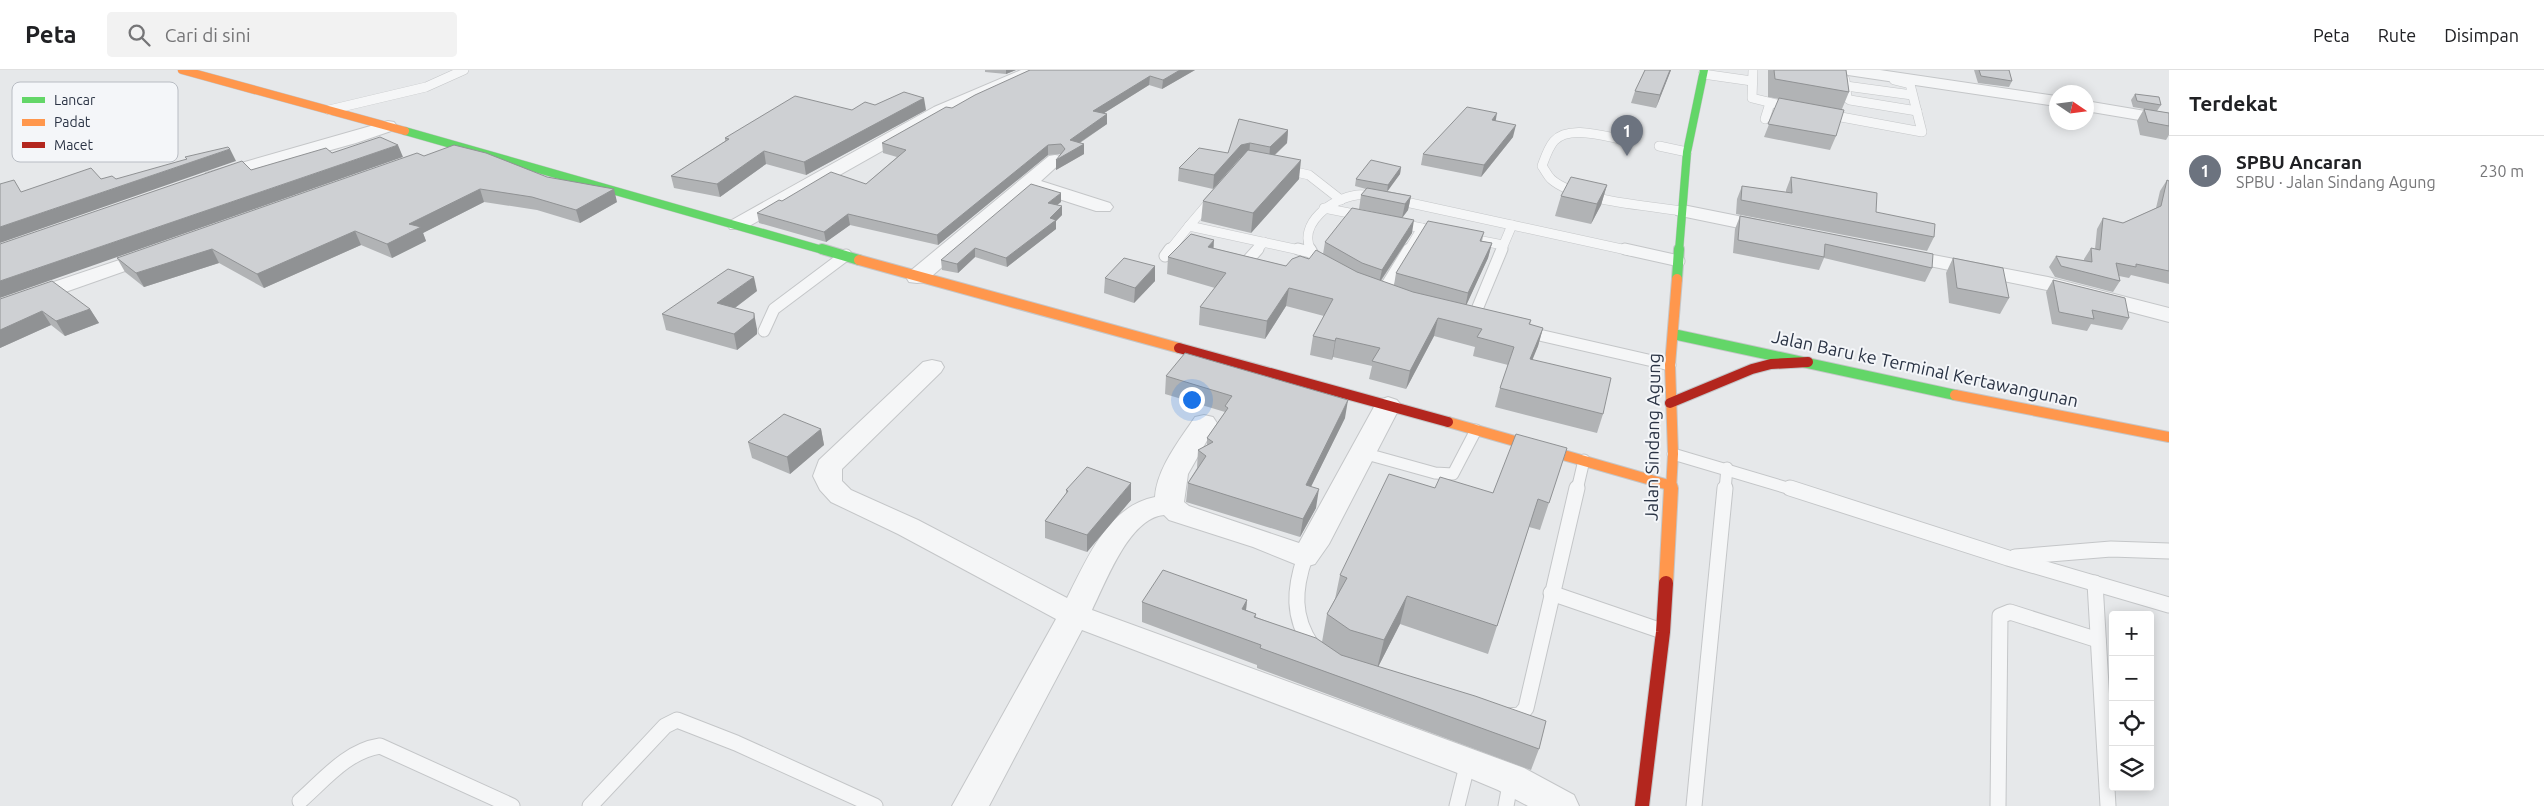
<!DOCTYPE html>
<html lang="id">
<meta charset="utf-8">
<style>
body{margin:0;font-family:Ubuntu,sans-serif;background:#f2f2f2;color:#202124}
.controls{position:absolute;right:15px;bottom:15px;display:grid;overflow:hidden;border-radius:5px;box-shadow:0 2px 12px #0003}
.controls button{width:45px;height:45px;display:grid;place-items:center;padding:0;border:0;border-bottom:1px solid #e0e0e0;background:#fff;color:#202124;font:25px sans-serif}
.compass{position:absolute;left:2049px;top:15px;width:45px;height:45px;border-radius:50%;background:#fff;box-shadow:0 2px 12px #0003;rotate:103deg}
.you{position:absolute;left:1191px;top:329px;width:18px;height:18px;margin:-12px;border:4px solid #fff;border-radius:50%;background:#1a73e8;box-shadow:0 0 0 8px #1a73e833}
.badge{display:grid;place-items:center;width:32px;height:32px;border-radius:50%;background:#6c737f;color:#fff;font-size:16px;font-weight:700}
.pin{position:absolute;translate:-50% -41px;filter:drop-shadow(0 1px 2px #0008)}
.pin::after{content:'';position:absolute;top:26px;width:18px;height:15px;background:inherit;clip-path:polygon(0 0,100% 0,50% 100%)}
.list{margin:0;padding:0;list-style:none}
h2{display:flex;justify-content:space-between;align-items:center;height:65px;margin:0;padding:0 20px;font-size:21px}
h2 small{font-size:16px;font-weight:400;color:#757577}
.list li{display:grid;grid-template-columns:32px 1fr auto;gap:15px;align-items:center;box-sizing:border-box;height:70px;padding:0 20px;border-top:1px solid #e0e0e0}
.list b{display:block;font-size:19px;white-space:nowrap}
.list p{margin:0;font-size:16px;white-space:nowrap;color:#757577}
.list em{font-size:16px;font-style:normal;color:#757577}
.icon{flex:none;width:28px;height:28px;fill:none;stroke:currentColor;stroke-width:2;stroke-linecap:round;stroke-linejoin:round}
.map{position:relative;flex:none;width:2169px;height:736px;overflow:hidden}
header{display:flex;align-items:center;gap:30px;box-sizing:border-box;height:70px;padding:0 25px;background:#fff;border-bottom:1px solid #e0e0e0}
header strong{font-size:24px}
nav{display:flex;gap:28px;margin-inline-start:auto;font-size:18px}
.search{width:350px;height:45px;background:#f2f2f2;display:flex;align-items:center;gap:12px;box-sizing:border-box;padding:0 18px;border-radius:5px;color:#757577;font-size:19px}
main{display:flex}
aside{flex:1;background:#fff}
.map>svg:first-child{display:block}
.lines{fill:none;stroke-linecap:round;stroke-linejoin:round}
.lane-far2-casing{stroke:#c4c6c8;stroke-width:10}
.lane-far1-casing{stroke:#c4c6c8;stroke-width:13}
.lane-casing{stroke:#c4c6c8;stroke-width:17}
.street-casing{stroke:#c4c6c8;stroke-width:2}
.fast-far1-casing{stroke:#c4c6c8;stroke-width:9}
.fast-casing{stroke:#c4c6c8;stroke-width:12}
.slow-far2-casing{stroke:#c4c6c8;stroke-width:9}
.slow-far1-casing{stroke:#c4c6c8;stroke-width:12}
.slow-casing{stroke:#c4c6c8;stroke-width:16}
.jam-far1-casing{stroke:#c4c6c8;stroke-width:12}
.jam-casing{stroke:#c4c6c8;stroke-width:16}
.lane-far2{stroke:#f5f6f7;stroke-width:9}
.lane-far1{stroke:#f5f6f7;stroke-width:11}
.lane{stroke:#f5f6f7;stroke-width:15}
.street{fill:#f5f6f7;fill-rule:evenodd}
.fast-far1{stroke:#63d668;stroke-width:8}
.fast{stroke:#63d668;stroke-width:10}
.slow-far2{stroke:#ff974d;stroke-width:8}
.slow-far1{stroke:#ff974d;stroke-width:10}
.slow{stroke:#ff974d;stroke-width:14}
.jam-far1{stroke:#b3261e;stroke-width:10}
.jam{stroke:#b3261e;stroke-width:14}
.wall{fill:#b1b3b5}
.shaded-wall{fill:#909294}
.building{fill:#ced0d3;stroke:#909294}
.labels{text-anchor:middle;stroke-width:4;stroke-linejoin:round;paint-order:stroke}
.street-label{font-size:18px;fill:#2b3445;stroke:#f4f6f9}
.key{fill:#f4f6f9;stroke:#b8bcc3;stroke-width:1}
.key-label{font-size:14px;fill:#2b3445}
</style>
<header>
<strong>Peta</strong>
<div class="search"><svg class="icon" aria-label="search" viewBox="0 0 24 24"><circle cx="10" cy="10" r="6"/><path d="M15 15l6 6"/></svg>Cari di sini</div>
<nav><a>Peta</a><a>Rute</a><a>Disimpan</a></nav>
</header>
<main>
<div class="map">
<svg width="2169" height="736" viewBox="0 0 2169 736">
<rect width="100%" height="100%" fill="#e6e8ea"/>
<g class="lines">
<g class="lane-far2-casing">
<g id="lane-far2">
<path d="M1753 0 1752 28 1793 38"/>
<path d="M1703 4 1752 11"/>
<path d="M1845 10 1847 28 1850 30 1917 41"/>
<path d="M1846 16 1912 25"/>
<path d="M329 40 426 17 464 0"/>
<path d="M1825 44 1922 62 1910 14 1894 10"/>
<path d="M1765 49 1770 33"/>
<path d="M1625 70C1606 67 1569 54 1554 71 1548 78 1545 88 1542 96 1545 100 1547 105 1551 109 1575 131 1650 136 1683 141"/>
<path d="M1659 76 1687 82"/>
<path d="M1283 99 1309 105 1341 130"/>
<path d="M1324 138 1364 146"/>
<path d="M1398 153 1440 162"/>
<path d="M1189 156 1212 129"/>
<path d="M1467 168 1503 175"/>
<path d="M1169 181 1189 156 1304 181"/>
<path d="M1256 181 1264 172"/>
<path d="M1311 181C1297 153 1333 128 1357 125 1369 124 1380 127 1392 129L1631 181"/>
<path d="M1408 181 1422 158"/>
<path d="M1501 181 1512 155"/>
</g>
</g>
<g class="lane-far1-casing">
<g id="lane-far1">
<path d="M1298 179 1310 182"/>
<path d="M1310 179 1314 186 1325 196"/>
<path d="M1625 179 1679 191"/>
<path d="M1165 186 1170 179"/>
<path d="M1249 189 1258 179"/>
<path d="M1382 223 1409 179"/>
<path d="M1473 249 1502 179"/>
<path d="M764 261 774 239 846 185"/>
<path d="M1526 262 1670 295"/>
<path d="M1363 383 1435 403 1453 404 1476 360"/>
<path d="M1673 384 1794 420"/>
<path d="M1577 420 1584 390"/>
<path d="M1725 420 1727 398"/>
</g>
</g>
<g class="lane-casing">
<g id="lane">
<path d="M1790 418 2008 488 2169 535"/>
<path d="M1305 487C1294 519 1292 547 1312 576"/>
<path d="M2015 487 2111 479 2169 481"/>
<path d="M2095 513 2108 736"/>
<path d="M1551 523 1662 561"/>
<path d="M1507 646 1520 645 1526 638 1577 418"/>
<path d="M300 731C324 710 347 681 380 676L512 736"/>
<path d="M590 736 665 656 677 650 736 673 875 736"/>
<path d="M1457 736 1468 692"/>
<path d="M1506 736 1511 709"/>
<path d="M1694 736 1725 418"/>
<path d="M1998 736 2000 546 2010 542 2098 570"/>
</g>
</g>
<g class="street-casing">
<g id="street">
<path d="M1021 0H1042L1040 3 946 45 744 159H730L727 155 730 151 934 37Z"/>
<path d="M1840 0H1880L2056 26V36L1848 5Z"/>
<path d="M2086 31 2169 45V55L2086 41Z"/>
<path d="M388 51 394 52 397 56 394 60 356 73 213 113 206 111 204 107 206 103Z"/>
<path d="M1055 85 1061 86 1064 90 1041 111 1110 133 1113 137 1110 141H1096L1031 120 925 212 917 213 909 212 906 207 909 202 1049 86Z"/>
<path d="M1683 135 1773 153 1780 155 1783 159 1780 163 1773 165 1676 145 1673 141 1676 137Z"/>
<path d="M155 178 162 180 165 184 162 188 0 245V230Z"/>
<path d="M1897 178 2048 207 2169 238V252L2047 220 1890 188 1887 184 1890 180Z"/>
<path d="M932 290 941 292 944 297 941 302 842 399V411L851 420 918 450 1067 528C1087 489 1108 436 1155 427 1157 398 1179 371 1195 347L1204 345 1213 347 1217 353 1188 404 1184 432 1189 436 1299 473 1375 335 1379 330 1388 327 1397 330 1401 335 1329 474 1315 494 1305 497 1295 494 1253 477 1169 450 1164 445C1129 448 1106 512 1092 540L1524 698 1574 725 1579 736H1528L1498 720 1455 702 1082 560 989 736H952L1056 549 898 464 831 432 820 420 813 406 819 390 923 292Z"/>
</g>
</g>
<g class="fast-far1-casing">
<g id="fast-far1">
<path d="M405 61 826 181"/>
<path d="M1679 181 1687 82 1704 0"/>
</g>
</g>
<g class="fast-casing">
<g id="fast">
<path d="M822 179 859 190"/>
<path d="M1677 209 1679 179"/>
<path d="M1673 264 1955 325"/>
</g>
</g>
<g class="slow-far2-casing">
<path id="slow-far2" d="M182 0 405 61"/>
</g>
<g class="slow-far1-casing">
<g id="slow-far1">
<path d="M859 190 1179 278"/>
<path d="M1955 325 2169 367"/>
<path d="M1448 352 1672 416"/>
<path d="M1671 420 1673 384 1670 295 1677 209"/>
</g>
</g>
<g class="slow-casing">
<path id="slow" d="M1666 513 1671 418"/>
</g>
<g class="jam-far1-casing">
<g id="jam-far1">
<path d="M1179 278 1448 352"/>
<path d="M1670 333 1752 299 1771 294 1808 292"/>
</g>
</g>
<g class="jam-casing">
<path id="jam" d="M1642 736 1663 562 1666 513"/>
</g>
<use href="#lane-far2" class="lane-far2"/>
<use href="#lane-far1" class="lane-far1"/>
<use href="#lane" class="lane"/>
<use href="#street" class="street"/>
<use href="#fast-far1" class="fast-far1"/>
<use href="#fast" class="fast"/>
<use href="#slow-far2" class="slow-far2"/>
<use href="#slow-far1" class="slow-far1"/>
<use href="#slow" class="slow"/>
<use href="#jam-far1" class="jam-far1"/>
<use href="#jam" class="jam"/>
</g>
<g class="wall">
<path d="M985 0H1016L1006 4 985 2Z"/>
<path d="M1030 0H1195L1162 19 1149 15 1104 43 1107 44V54L1080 73 1084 84 1056 100 1061 84 1048 85 938 175 850 155 826 172 759 153 757 143 782 131 866 114 897 87 883 83 882 73 952 38Z"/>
<path d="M1645 0H1671L1656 38 1631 33 1635 21Z"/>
<path d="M1768 0H1846L1849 22 1842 39 1836 66 1830 80 1764 67 1779 29 1768 27Z"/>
<path d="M1974 0H2009L2012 11 2009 17 1978 13Z"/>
<path d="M2135 24 2161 35 2157 41 2169 43V65L2166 70 2140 65 2137 51 2144 39 2133 37 2131 30Z"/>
<path d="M875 35 926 40 806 105 766 94 720 127 674 118 671 106 725 71V68Z"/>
<path d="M1239 49 1288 60 1287 73 1275 85 1299 109 1251 163 1201 151 1203 131 1241 88 1213 119 1178 111 1179 98 1228 83Z"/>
<path d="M1496 51 1513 67 1481 107 1421 95 1423 84Z"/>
<path d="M424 86 617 132 580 153 537 140 484 132 423 163 426 171 392 188 361 175 264 218 219 193 144 217 125 202 117 188Z"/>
<path d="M1401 97 1400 104 1387 121 1411 126 1408 140 1402 148 1359 139 1361 125 1366 119 1355 116 1356 109Z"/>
<path d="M1791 107 1876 142 1934 167 1927 181 1736 144 1737 129 1742 116 1786 122V120Z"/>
<path d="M2167 110 2169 111V214L2131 205 2129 208 2119 206 2120 211 2113 222 2055 207 2049 197 2056 186 2084 191V189L2091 178 2095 179 2097 159 2103 148 2123 153 2156 138 2160 121Z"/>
<path d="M1607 115 1601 135 1591 154 1555 146 1561 126Z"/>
<path d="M1061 132 1057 135 1062 136V145L1056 151V159L1007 197 975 187 958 203 942 200 941 190Z"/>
<path d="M1740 146 1932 198 1925 212 1824 188 1819 200 1733 183 1735 159Z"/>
<path d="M1484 162 1482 171 1492 173 1488 188 1466 235 1531 250 1530 255 1543 258 1538 276 1532 289 1603 344 1597 363 1495 337 1500 318 1508 295 1473 286 1475 277 1434 266 1406 319 1369 309 1372 296 1333 287 1332 290 1310 285 1313 266 1324 246 1286 236 1265 269 1199 255 1200 237 1215 218 1167 204 1168 187 1213 178 1286 196 1323 184 1325 172 1412 163 1381 211 1394 215 1396 203Z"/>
<path d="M1953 188 2009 228 2000 244 1949 233 1946 203Z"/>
<path d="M1105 208 1155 211 1134 233 1104 223Z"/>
<path d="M2053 210 2129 248 2122 260 2091 254 2087 261 2052 254 2046 222Z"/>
<path d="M757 221 735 238 757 259V264L737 280 666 260 662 244Z"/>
<path d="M0 229 90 239 99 253 65 266 51 255 0 278Z"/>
<path d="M1166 306 1345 348 1311 416 1316 438 1300 467 1186 432 1188 413 1197 398 1198 380 1207 375V368L1225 342 1165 324Z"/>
<path d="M821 359 824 375 790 404 752 388 748 372Z"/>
<path d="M1567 378 1540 460 1529 457 1488 584 1400 554 1378 597 1539 679 1531 700 1257 598V595L1142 552V532L1247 530 1246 540 1256 544V547L1322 572 1327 544 1335 529 1340 505 1435 418 1493 423Z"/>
<path d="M1066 420 1131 430 1087 482 1045 468V451L1066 424Z"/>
</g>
<g class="shaded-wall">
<path d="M1006 0H1016L1006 4Z"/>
<path d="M1180 0H1195L1162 19 1163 10Z"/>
<path d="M1670 0H1671L1656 38 1660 25Z"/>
<path d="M1150 6 1149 15 1093 50V41Z"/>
<path d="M924 28 926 40 806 105 804 92Z"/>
<path d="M1497 43 1495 55 1492 50Z"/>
<path d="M1107 44V54L1070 79V70Z"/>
<path d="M1516 55 1513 67 1481 107 1484 95Z"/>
<path d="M1288 60 1287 73 1269 90 1270 77Z"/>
<path d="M1250 73 1249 86 1240 88 1213 119 1214 105 1241 75Z"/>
<path d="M1084 74V84L1056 100V90Z"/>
<path d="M398 75 403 87 0 228V211Z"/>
<path d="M1048 75V85L938 175 937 165Z"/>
<path d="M230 79 236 91 0 173V157Z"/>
<path d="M764 81 766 94 720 127 717 114Z"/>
<path d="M1301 90 1299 109 1251 163 1253 143Z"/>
<path d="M1401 97 1400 104 1387 122 1388 115Z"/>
<path d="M1607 115 1601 135 1591 154 1597 134Z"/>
<path d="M480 119 484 132 423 163 426 171 392 188 387 174 409 154Z"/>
<path d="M614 119 617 132 580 153 576 140Z"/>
<path d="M1061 123V132L1048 142V133Z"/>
<path d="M1411 126 1408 140 1402 148 1405 134Z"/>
<path d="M1062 136V145L1056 151V159L1007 197 1006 188 1050 148Z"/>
<path d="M848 144 850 155 826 172 824 162Z"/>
<path d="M1414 150 1412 163 1379 213 1382 200Z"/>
<path d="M355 161 361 175 264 218 257 204Z"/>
<path d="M1214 170 1213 188 1208 177Z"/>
<path d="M1492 173 1488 188 1465 238 1468 223Z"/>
<path d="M975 178V187L958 203 957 194Z"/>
<path d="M212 179 219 193 144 217 136 203Z"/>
<path d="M1155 196V211L1134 233 1135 218Z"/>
<path d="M754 207 757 221 720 249 717 233Z"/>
<path d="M1289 218 1286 236 1265 269 1267 251Z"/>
<path d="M90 239 99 253 65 266 56 251Z"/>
<path d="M42 241 51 255 0 278V260Z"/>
<path d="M754 243 757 259V264L737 280 734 264Z"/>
<path d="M1438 248 1434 266 1406 319 1410 301Z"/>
<path d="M1543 258 1538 276 1525 308 1530 289Z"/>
<path d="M1336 268 1333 287 1332 290 1335 271Z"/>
<path d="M1348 330 1345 348 1303 433 1306 415Z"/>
<path d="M821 359 824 375 790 404 787 387Z"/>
<path d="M1131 413V430L1087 482V465Z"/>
<path d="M1319 419 1316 438 1300 467 1303 449Z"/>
<path d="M1407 526 1400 554 1377 599 1384 570Z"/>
<path d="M1247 530 1245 550 1242 539Z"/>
</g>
<g class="building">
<path d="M1030 0H1180L1163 10 1150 6 1093 41 1107 44 1070 70 1084 74 1056 90 1065 79 1061 74 1048 75 937 165 848 144 824 162 757 143 779 130 782 131 831 102 866 114 906 80 882 73 946 37 952 38 975 25Z"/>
<path d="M1645 0H1670L1660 25 1635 21Z"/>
<path d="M1774 0H1846L1849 22 1775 9Z"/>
<path d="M1979 0H2009L2012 11 1981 6Z"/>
<path d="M904 22 924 28 804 92 764 81 717 114 671 106 729 69 725 68 795 26 852 40 865 32 875 35Z"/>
<path d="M2135 24 2159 27 2161 35 2137 31Z"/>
<path d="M1779 28 1844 40 1836 66 1768 54Z"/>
<path d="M1467 37 1497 43 1492 50 1516 55 1484 95 1423 84Z"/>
<path d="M2144 39 2169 43V56L2148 52Z"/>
<path d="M1239 49 1288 60 1270 77 1250 73 1241 75 1214 105 1179 98 1199 78 1228 83Z"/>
<path d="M380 67 398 75 0 211V174L242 91 251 100 326 78 332 83Z"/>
<path d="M454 75 486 83 547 107 614 119 576 140 532 127 480 119 409 154 421 157 387 174 355 161 257 204 212 179 136 203 117 188 417 83 424 86Z"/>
<path d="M228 77 230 79 0 157V114L14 110 21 122 91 98 101 109 112 106 116 109 187 89 185 87Z"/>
<path d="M1248 80 1301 90 1253 143 1203 131Z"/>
<path d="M1371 90 1401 97 1388 115 1356 109Z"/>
<path d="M1571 107 1607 115 1597 134 1561 126Z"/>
<path d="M1791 107 1877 123 1876 142 1935 154 1934 167 1741 130 1742 116 1792 123Z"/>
<path d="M2167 110 2169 111V201L2136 194V197L2116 193 2120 211 2061 196 2056 186 2092 192 2091 178 2100 180 2103 148 2123 153 2161 136Z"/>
<path d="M1031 114 1061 123 1048 133 1062 136 1050 148 1056 150 1006 188 975 178 957 194 941 190Z"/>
<path d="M1367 118 1411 126 1405 134 1361 125Z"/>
<path d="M1352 138 1414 150 1382 200 1362 193 1325 172Z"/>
<path d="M1740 146 1933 184 1932 198 1825 174 1824 187 1738 170Z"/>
<path d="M1428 151 1484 162 1480 171 1492 173 1468 223 1396 203Z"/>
<path d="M1191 164 1214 170 1208 177 1286 196 1292 189 1300 186 1309 189 1316 180 1357 202 1413 222 1531 250 1529 254 1543 258 1530 289 1611 308 1603 344 1500 318 1514 277 1477 267 1482 259 1438 248 1410 301 1372 291 1380 278 1336 268 1335 271 1313 266 1333 229 1289 218 1267 251 1200 237 1226 203 1168 187Z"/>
<path d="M1124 188 1155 196 1135 218 1105 208Z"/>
<path d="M1953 188 2003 198 2009 228 1957 218Z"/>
<path d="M728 199 754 207 717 233 754 243V248L734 264 662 244Z"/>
<path d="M2053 210 2125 228 2129 248 2092 240 2094 249 2059 242Z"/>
<path d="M52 211 90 239 56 251 42 241 0 260V229Z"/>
<path d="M1185 283 1348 330 1306 415 1319 419 1303 449 1188 413 1206 386 1198 380 1213 372 1207 368 1228 338 1225 336 1232 326 1166 306Z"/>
<path d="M784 344 821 359 787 387 748 372Z"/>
<path d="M1516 364 1567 378 1549 433 1538 429 1497 556 1407 526 1384 570 1350 560 1327 544 1347 508 1340 505 1389 404 1435 418 1440 407 1493 423Z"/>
<path d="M1087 397 1131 413 1087 465 1045 451 1068 421 1066 420Z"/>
<path d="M1163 500 1247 530 1242 539 1256 544 1254 547 1316 568 1341 585 1475 626 1546 651 1539 679 1260 578 1261 575 1142 532Z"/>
</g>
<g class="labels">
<g class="street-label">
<text transform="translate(1925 299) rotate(12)" y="6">Jalan Baru ke Terminal Kertawangunan</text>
<text transform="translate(1653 367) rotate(-89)" y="6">Jalan Sindang Agung</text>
</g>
</g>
<rect x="12" y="12" width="166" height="80" rx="8" class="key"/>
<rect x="22" y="27" width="23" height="6" fill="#63d668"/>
<rect x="22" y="49" width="23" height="7" fill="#ff974d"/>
<rect x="22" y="72" width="23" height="6" fill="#b3261e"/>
<g class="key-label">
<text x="54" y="35">Lancar</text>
<text x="54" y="57">Padat</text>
<text x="54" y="80">Macet</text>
</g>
</svg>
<div class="controls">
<button>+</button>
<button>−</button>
<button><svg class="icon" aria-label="locate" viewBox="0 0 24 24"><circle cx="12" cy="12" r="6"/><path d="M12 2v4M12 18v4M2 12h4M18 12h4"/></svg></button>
<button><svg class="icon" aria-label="layers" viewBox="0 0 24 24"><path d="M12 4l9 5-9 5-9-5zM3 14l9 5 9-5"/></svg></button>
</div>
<svg class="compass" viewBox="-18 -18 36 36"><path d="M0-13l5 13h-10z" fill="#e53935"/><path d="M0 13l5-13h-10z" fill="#757577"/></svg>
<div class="you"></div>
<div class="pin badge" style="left:1627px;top:86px">1</div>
</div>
<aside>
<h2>Terdekat<small></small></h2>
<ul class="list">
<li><span class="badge">1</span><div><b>SPBU Ancaran</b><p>SPBU · Jalan Sindang Agung</p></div><em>230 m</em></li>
</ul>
</aside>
</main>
